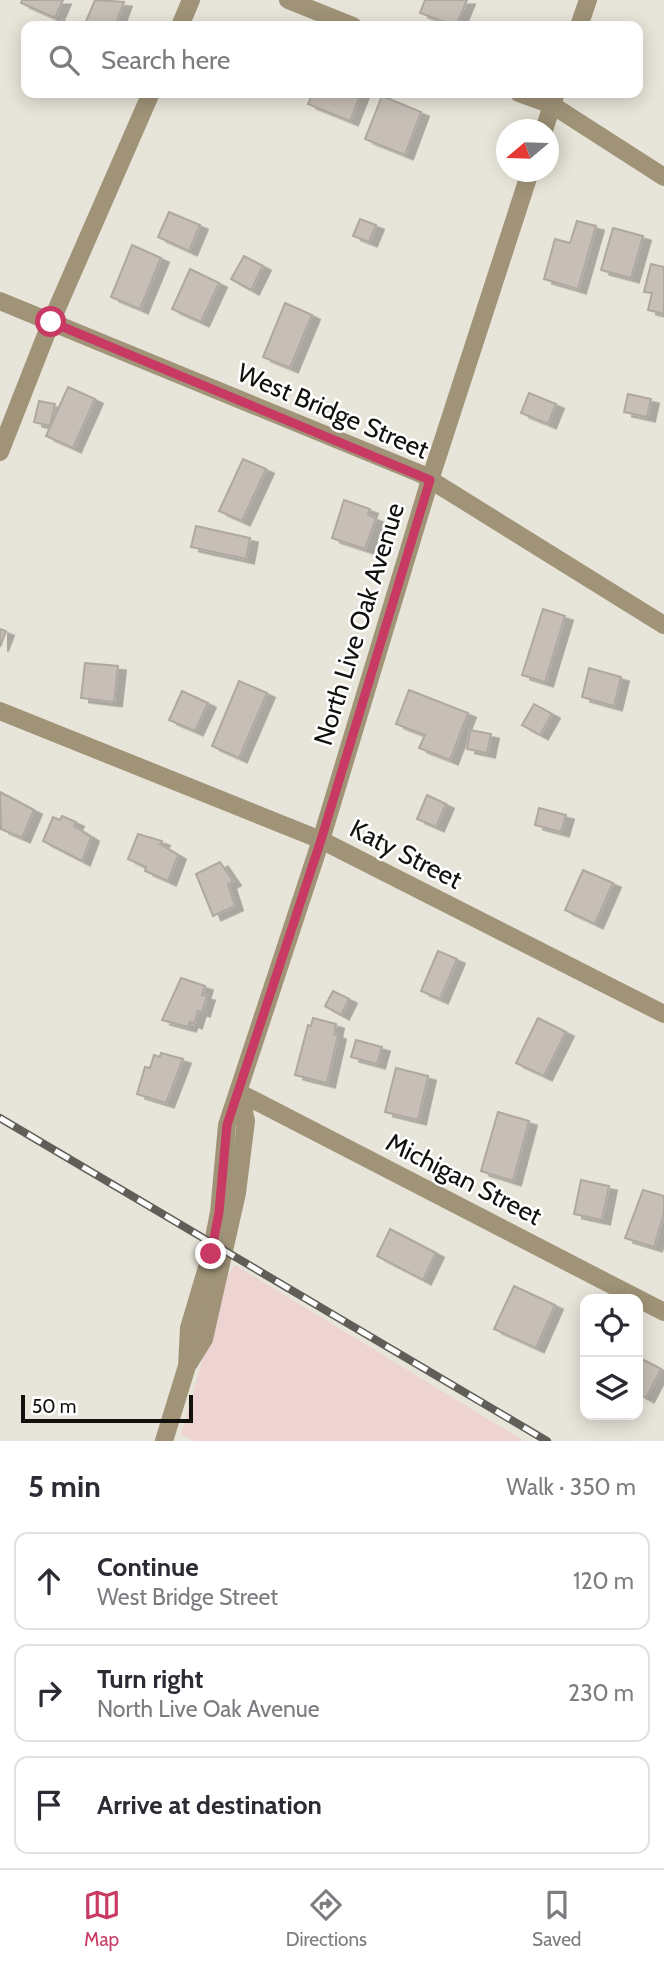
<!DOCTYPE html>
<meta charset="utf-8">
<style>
body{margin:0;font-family:Cabin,sans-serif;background:#f2f2f3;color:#2b2b33}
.controls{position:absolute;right:21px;bottom:21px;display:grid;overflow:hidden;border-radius:14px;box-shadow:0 4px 18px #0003}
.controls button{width:63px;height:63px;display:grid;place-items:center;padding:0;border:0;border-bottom:2px solid #e1e1e2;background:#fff;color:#2b2b33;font:35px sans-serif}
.compass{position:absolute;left:496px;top:119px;width:63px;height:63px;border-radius:50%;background:#fff;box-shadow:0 4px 18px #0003;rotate:251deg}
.scale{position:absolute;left:21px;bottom:18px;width:172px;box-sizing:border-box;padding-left:7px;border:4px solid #12110e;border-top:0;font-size:19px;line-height:24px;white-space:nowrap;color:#12110e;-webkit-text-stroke:5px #fff;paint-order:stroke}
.stop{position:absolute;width:21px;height:21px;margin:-16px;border:5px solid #c83a63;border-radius:50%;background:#fff}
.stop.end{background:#c83a63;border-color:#fff;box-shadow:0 2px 7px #0008}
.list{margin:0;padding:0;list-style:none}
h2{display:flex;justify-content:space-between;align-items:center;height:91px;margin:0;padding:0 28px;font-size:30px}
h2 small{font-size:23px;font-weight:400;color:#7c7c81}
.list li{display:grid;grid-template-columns:46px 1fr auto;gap:21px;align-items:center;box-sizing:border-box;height:98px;margin:0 14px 14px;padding:0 14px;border:2px solid #e1e1e2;border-radius:14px}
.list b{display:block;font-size:26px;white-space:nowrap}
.list p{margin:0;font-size:23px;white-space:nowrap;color:#7c7c81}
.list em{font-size:23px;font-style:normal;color:#7c7c81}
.icon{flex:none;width:38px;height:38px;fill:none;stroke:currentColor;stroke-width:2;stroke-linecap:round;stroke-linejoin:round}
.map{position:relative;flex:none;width:664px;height:1441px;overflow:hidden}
.search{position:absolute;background:#fff;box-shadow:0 4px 18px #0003;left:21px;right:21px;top:21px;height:77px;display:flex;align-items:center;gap:18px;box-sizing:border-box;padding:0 24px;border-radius:14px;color:#7c7c81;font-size:26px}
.sheet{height:427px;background:#fff}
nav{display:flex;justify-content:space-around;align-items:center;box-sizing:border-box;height:98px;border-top:2px solid #e1e1e2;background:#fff;font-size:19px;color:#7c7c81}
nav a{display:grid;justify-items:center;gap:4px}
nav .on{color:#c83a63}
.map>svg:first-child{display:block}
.commercial{fill:#edd3d1}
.building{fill:#c7bfb7;stroke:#afa8a0;stroke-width:2;filter:url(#shadow)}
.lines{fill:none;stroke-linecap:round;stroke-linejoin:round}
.street{stroke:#a09378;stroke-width:18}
.rail-casing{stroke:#605e58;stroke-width:8}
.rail{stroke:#fff;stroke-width:5;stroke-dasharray:16;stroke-linecap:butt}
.route{stroke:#c83a63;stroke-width:9}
.labels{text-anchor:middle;stroke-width:5;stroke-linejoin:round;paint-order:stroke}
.street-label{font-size:26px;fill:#12110e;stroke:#fff}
</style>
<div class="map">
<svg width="664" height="1441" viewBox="0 0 664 1441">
<defs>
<filter id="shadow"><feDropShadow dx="8" dy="4.5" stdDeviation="0" flood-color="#0004"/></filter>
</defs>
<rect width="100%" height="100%" fill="#e7e4d9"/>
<path class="commercial" d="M235 1265 524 1441H194L181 1434 227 1276Z"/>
<g class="building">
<path d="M22 0H63L55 18 21 3Z"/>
<path d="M95 0 124 2 115 26H84Z"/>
<path d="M425 0H467L456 26 420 13Z"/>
<path d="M61 20 76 26H58Z"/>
<path d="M313 93H361L350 121 308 104Z"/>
<path d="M382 96 421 112 405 155 365 139Z"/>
<path d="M169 212 200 225 189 251 158 237Z"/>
<path d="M360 219 376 225 369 242 353 236Z"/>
<path d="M577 221 596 226 578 289 544 279 555 239 570 243Z"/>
<path d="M613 228 643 236 631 278 601 270Z"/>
<path d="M132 245 161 258 140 309 111 297Z"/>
<path d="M244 256 263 266 251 290 231 279Z"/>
<path d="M651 264 664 267V314L648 310 652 293 644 292Z"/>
<path d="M190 269 219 283 201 322 172 309Z"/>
<path d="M285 303 312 315 290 368 263 357Z"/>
<path d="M68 387 95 399 73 448 46 436Z"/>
<path d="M529 393 556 404 548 424 521 413Z"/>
<path d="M628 394 651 399 647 417 624 412Z"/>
<path d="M39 401 55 404 50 426 34 422Z"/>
<path d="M243 459 266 469 242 521 219 511Z"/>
<path d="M344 500 370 509 368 515 376 518 365 549 332 538Z"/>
<path d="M196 526 250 538 246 559 191 547Z"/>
<path d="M543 609 565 616 545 682 522 675Z"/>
<path d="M0 629 6 631 0 647Z"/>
<path d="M85 663 118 666 114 702 81 698Z"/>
<path d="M589 668 621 677 614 706 582 697Z"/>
<path d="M239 681 267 693 239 758 212 746Z"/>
<path d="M409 690 468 713 450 760 419 748 425 735 396 724Z"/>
<path d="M182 691 208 703 195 731 169 720Z"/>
<path d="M534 704 552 714 540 735 522 725Z"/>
<path d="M470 730 491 734 487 753 467 749Z"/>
<path d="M0 792 34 810 22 838 1 829Z"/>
<path d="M427 795 446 804 436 827 417 819Z"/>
<path d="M539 808 566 815 561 832 535 825Z"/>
<path d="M62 816 76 822 74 826 91 837 82 861 43 841 53 817 60 820Z"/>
<path d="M138 834 162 841 160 844 178 855 168 881 145 871 146 867 128 859Z"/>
<path d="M220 862 233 881 228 884 235 906 213 916 196 874Z"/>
<path d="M583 870 613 883 595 924 565 910Z"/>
<path d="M438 951 457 959 440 999 421 991Z"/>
<path d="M181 978 205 986 202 995 207 996 202 1012 198 1011 194 1024 190 1022 188 1027 162 1020Z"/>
<path d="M333 991 349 999 341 1015 325 1006Z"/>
<path d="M313 1018 336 1024 334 1034 338 1035 327 1083 295 1075 308 1025 311 1026Z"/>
<path d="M538 1018 566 1032 544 1076 516 1063Z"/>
<path d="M356 1040 382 1047 377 1064 351 1057Z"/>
<path d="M161 1053 183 1059 166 1103 137 1094 145 1067 150 1068 154 1055 160 1057Z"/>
<path d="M396 1068 428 1076 418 1120 385 1112Z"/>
<path d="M498 1112 529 1121 513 1181 481 1171Z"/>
<path d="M581 1180 609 1186 602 1220 574 1214Z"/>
<path d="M643 1190 664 1196V1213L654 1247 625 1238Z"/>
<path d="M390 1229 436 1253 423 1280 377 1256Z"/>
<path d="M514 1286 555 1305 536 1348 494 1329Z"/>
<path d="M638 1357 661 1369 646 1398 638 1394Z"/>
</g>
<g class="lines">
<g class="street">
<path d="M288 0 353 26"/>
<path d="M180 26 191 0"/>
<path d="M579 26 588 0"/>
<path d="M519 93 552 105 664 177"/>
<path d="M544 130 556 93"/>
<path d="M0 301 421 474 664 625"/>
<path d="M0 452 51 322 151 93"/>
<path d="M0 711 321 840 664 1014"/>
<path d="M240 1093 664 1312"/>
<path d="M189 1363 204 1339 237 1193 246 1121 240 1093"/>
<path d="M164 1441 187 1366 189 1328 211 1254 219 1212 227 1125 321 840 430 480 530 172"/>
</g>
<g class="rail-casing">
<path id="rail" d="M0 1118 547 1441"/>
</g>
<use href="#rail" class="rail"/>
</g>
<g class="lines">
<path class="route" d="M51 322 430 480 321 840 227 1125 219 1212 211 1254"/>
</g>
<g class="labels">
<g class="street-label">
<text transform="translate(333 411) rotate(23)" y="9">West Bridge Street</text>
<text transform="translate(359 624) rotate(-73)" y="9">North Live Oak Avenue</text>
<text transform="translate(406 854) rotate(27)" y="9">Katy Street</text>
<text transform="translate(464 1179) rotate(27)" y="9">Michigan Street</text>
</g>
</g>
</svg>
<div class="controls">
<button><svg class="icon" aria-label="locate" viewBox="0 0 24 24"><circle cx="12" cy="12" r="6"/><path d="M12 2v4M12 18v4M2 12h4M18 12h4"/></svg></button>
<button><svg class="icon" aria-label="layers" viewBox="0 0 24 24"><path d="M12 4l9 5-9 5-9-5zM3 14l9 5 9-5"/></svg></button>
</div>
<svg class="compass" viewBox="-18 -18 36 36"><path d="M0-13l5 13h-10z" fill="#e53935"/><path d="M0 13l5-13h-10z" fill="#7c7c81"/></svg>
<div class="scale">50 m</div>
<div class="stop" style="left:51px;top:322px"></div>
<div class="stop end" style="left:211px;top:1254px"></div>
<div class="search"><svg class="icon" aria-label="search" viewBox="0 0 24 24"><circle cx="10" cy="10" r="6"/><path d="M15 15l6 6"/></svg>Search here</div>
</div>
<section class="sheet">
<h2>5 min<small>Walk · 350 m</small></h2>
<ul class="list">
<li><svg class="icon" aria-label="ahead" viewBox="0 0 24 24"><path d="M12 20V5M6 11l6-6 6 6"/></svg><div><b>Continue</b><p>West Bridge Street</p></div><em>120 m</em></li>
<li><svg class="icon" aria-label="right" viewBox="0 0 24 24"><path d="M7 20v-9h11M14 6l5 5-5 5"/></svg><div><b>Turn right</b><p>North Live Oak Avenue</p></div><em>230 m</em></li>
<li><svg class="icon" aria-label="arrive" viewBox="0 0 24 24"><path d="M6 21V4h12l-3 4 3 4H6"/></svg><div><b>Arrive at destination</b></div></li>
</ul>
</section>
<nav>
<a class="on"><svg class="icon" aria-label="map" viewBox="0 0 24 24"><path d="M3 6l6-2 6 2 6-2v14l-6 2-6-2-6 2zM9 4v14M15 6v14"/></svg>Map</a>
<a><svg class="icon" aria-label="directions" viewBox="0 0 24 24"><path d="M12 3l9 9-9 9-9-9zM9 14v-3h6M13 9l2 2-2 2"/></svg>Directions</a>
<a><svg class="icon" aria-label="saved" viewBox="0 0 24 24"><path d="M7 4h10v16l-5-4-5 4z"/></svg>Saved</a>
</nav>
